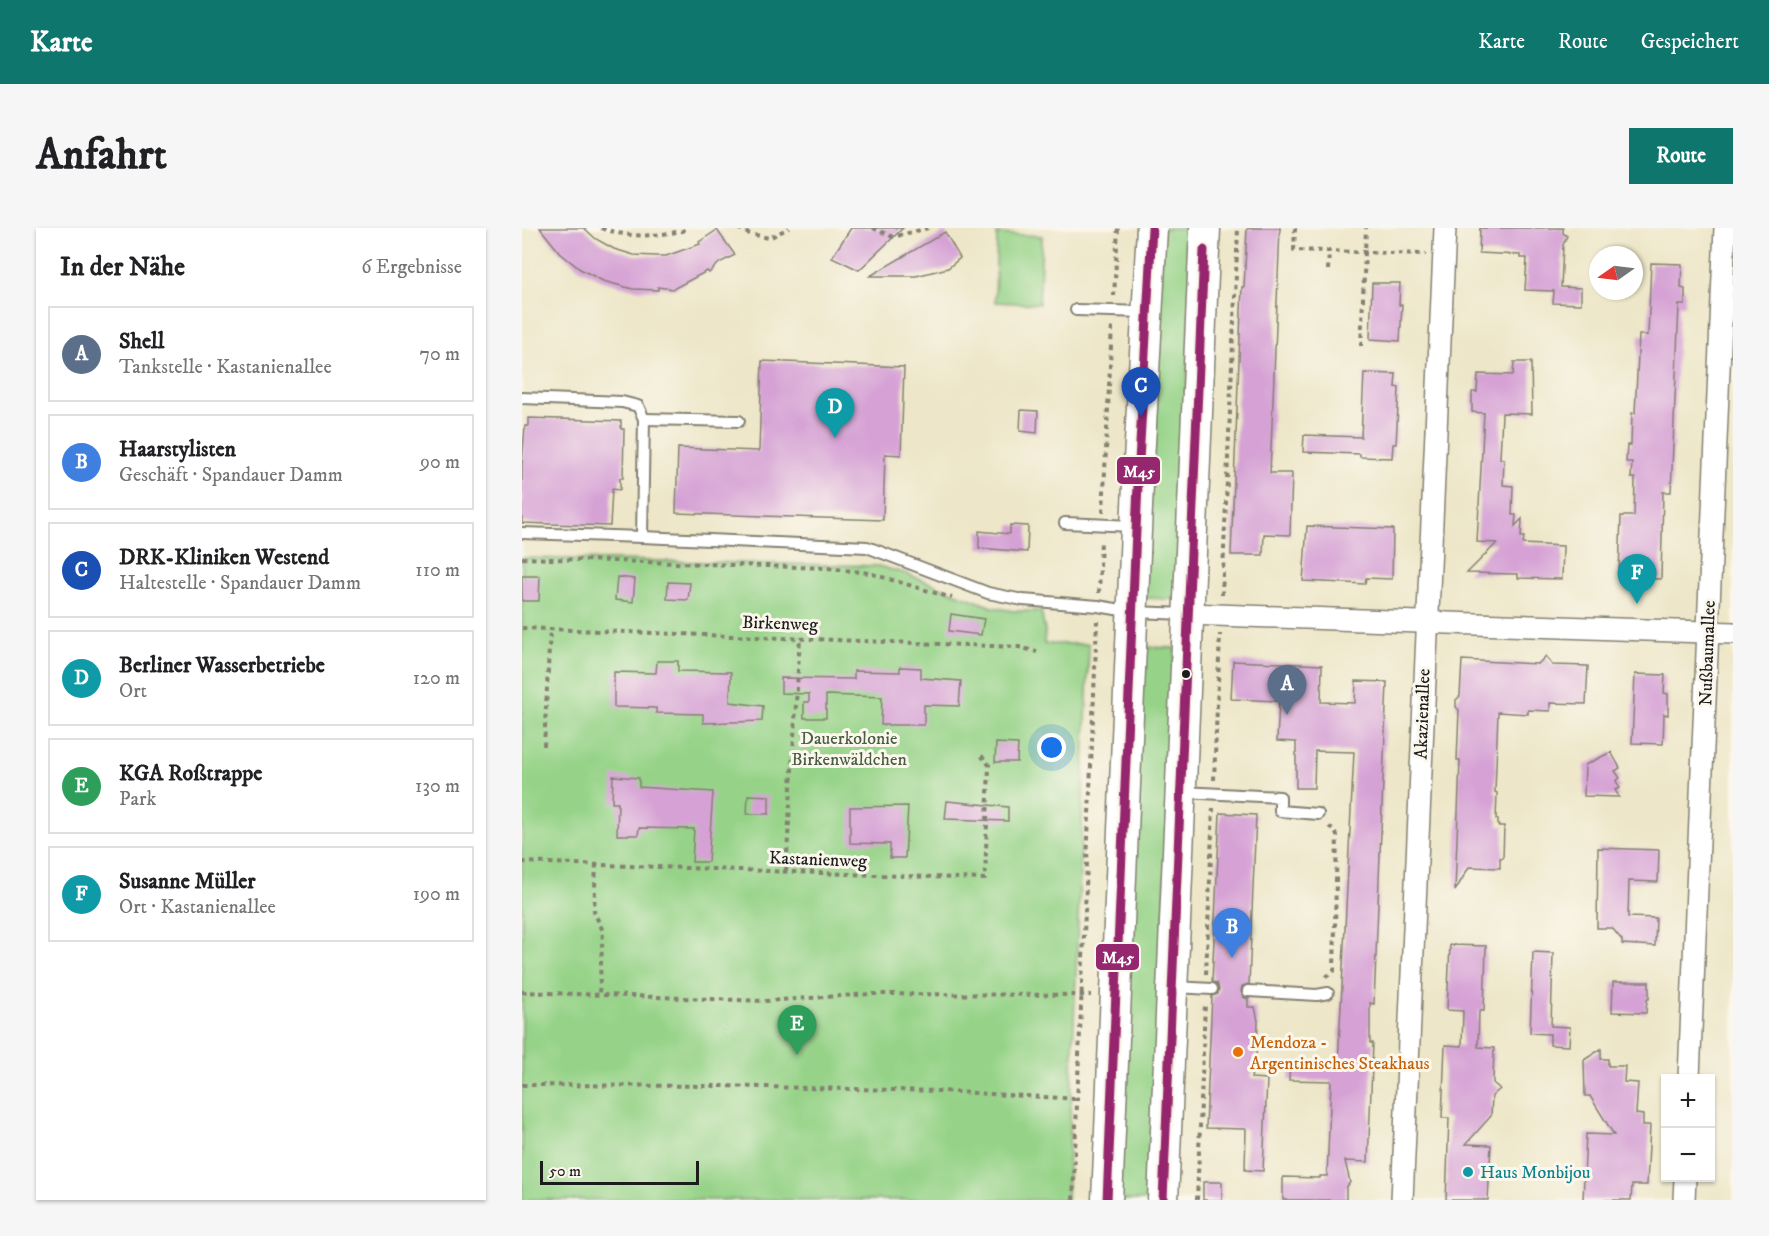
<!DOCTYPE html>
<html lang="de">
<meta charset="utf-8">
<style>
body{margin:0;font-family:"IM FELL DW Pica",serif;background:#f6f6f6;color:#202124}
.controls{position:absolute;right:18px;bottom:18px;display:grid;overflow:hidden;border-radius:0px;box-shadow:0 2px 4px #0004}
.controls button{width:54px;height:54px;display:grid;place-items:center;padding:0;border:0;border-bottom:2px solid #e0e0e0;background:#fff;color:#202124;font:30px sans-serif}
.compass{position:absolute;left:1067px;top:18px;width:54px;height:54px;border-radius:50%;background:#fff;box-shadow:0 2px 4px #0004;rotate:256deg}
.scale{position:absolute;left:18px;bottom:15px;width:159px;box-sizing:border-box;padding-left:6px;border:3px solid #1c1c1c;border-top:0;font-size:16px;line-height:21px;white-space:nowrap;color:#1c1c1c;-webkit-text-stroke:4px #fbf7ec;paint-order:stroke}
.you{position:absolute;left:530px;top:520px;width:21px;height:21px;margin:-15px;border:4px solid #fff;border-radius:50%;background:#1a73e8;box-shadow:0 0 0 9px #1a73e833}
.badge{display:grid;place-items:center;width:39px;height:39px;border-radius:50%;background:#0f766e;color:#fff;font-size:20px;font-weight:700}
.pin{position:absolute;translate:-50% -50px;filter:drop-shadow(0 2px 3px #0008)}
.pin::after{content:'';position:absolute;top:32px;width:21px;height:18px;background:inherit;clip-path:polygon(0 0,100% 0,50% 100%)}
.list{margin:0;padding:0;list-style:none}
h2{display:flex;justify-content:space-between;align-items:center;height:78px;margin:0;padding:0 24px;font-size:26px}
h2 small{font-size:20px;font-weight:400;color:#757577}
.list li{display:grid;grid-template-columns:39px 1fr auto;gap:18px;align-items:center;box-sizing:border-box;height:96px;margin:0 12px 12px;padding:0 12px;border:2px solid #e0e0e0;border-radius:0px}
.list b{display:block;font-size:22px;white-space:nowrap}
.list p{margin:0;font-size:20px;white-space:nowrap;color:#757577}
.list em{font-size:20px;font-style:normal;color:#757577}
.map{position:relative;flex:none;width:1211px;height:972px;overflow:hidden;border-radius:0px}
header{display:flex;align-items:center;gap:36px;box-sizing:border-box;height:84px;padding:0 30px;background:#0f766e;color:#fff}
header strong{font-size:28px}
nav{display:flex;gap:33px;margin-inline-start:auto;font-size:21px}
.intro{display:flex;align-items:center;justify-content:space-between;box-sizing:border-box;height:144px;padding:0 36px}
h1{margin:0;font-size:42px}
.button{padding:15px 27px;border-radius:0px;background:#0f766e;color:#fff;font-size:21px;font-weight:700}
main{display:flex;gap:36px;padding:0 36px}
aside{flex:1;background:#fff;border-radius:0px;box-shadow:0 2px 4px #0004}
.map>svg:first-child{display:block}
.green{fill:#96d388;stroke:#597852;stroke-width:1.5}
.building{fill:#d6a2d5}
.lines{fill:none;stroke-linecap:round;stroke-linejoin:round}
.service-casing{stroke:#848172;stroke-width:14}
.minor-casing{stroke:#848172;stroke-width:24}
.secondary-casing{stroke:#848172;stroke-width:33}
.path{stroke:#848172;stroke-width:4;stroke-dasharray:4.5 4.5;stroke-linecap:butt}
.service{stroke:#fff;stroke-width:10}
.minor{stroke:#fff;stroke-width:21}
.secondary{stroke:#fff;stroke-width:30}
.bus-1-casing{stroke:#fbf7ec;stroke-width:14}
.bus-1{stroke:#95276e;stroke-width:9}
.bus-dot{fill:#1c1c1c;stroke:#fbf7ec;stroke-width:2}
.food-dot{fill:#e8710a;stroke:#fbf7ec;stroke-width:2}
.culture-dot{fill:#0f9aa8;stroke:#fbf7ec;stroke-width:2}
.labels{text-anchor:middle;stroke-width:6;stroke-linejoin:round;paint-order:stroke}
.street-label{font-size:18px;fill:#1c1c1c;stroke:#fbf7ec}
.park-label{font-size:18px;fill:#475c42;stroke:#fbf7ec}
.food-label{font-size:18px;fill:#c56008;stroke:#fbf7ec;text-anchor:start}
.culture-label{font-size:18px;fill:#0d838f;stroke:#fbf7ec;text-anchor:start}
.line-badge{stroke:#fbf7ec;stroke-width:2}
.badge-label{font-size:16px;text-anchor:middle;font-weight:bold;fill:#fff}
</style>
<header>
<strong>Karte</strong>
<nav><a>Karte</a><a>Route</a><a>Gespeichert</a></nav>
</header>
<div class="intro"><h1>Anfahrt</h1><a class="button">Route</a></div>
<main>
<aside>
<h2>In der Nähe<small>6 Ergebnisse</small></h2>
<ul class="list">
<li><span class="badge" style="background:#5c6f8a">A</span><div><b>Shell</b><p>Tankstelle · Kastanienallee</p></div><em>70 m</em></li>
<li><span class="badge" style="background:#3f7fe0">B</span><div><b>Haarstylisten</b><p>Geschäft · Spandauer Damm</p></div><em>90 m</em></li>
<li><span class="badge" style="background:#1a4fb4">C</span><div><b>DRK-Kliniken Westend</b><p>Haltestelle · Spandauer Damm</p></div><em>110 m</em></li>
<li><span class="badge" style="background:#0f9aa8">D</span><div><b>Berliner Wasserbetriebe</b><p>Ort</p></div><em>120 m</em></li>
<li><span class="badge" style="background:#2e9e5b">E</span><div><b>KGA Roßtrappe</b><p>Park</p></div><em>130 m</em></li>
<li><span class="badge" style="background:#0f9aa8">F</span><div><b>Susanne Müller</b><p>Ort · Kastanienallee</p></div><em>190 m</em></li>
</ul>
</aside>
<div class="map">
<svg width="1211" height="972" viewBox="0 0 1211 972">
<rect width="100%" height="100%" fill="#fbf7ec"/>
<filter id="ink" filterUnits="userSpaceOnUse"><feTurbulence type="fractalNoise" baseFrequency=".0167" numOctaves="2"/><feDisplacementMap in="SourceGraphic" scale="12" xChannelSelector="R" yChannelSelector="G"/><feConvolveMatrix kernelMatrix="1 2 1 2 8 2 1 2 1" color-interpolation-filters="sRGB"/></filter>
<filter id="wash" filterUnits="userSpaceOnUse"><feTurbulence type="fractalNoise" baseFrequency=".008" numOctaves="4" result="noise"/><feDisplacementMap in="SourceGraphic" scale="24" xChannelSelector="R" yChannelSelector="G"/><feGaussianBlur stdDeviation="1.35" result="paint"/><feColorMatrix in="noise" values="0 0 0 0 0 0 0 0 0 0 0 0 0 0 0 0 0 1.4 0 .05"/><feComposite in="paint" operator="in"/></filter>
<g filter="url(#wash)">
<rect width="100%" height="100%" fill="#ede6c8"/>
<g class="green">
<path d="M641 0H671L657 367 650 371 623 370Z"/>
<path d="M475 6 520 8 517 76 473 74Z"/>
<path d="M0 330 356 338 382 345 470 379 492 383H519L523 403 522 416H567L545 972H0Z"/>
<path d="M619 419 653 420 630 972H596Z"/>
</g>
<g id="blocks">
<g class="building">
<path d="M18 0H62L74 11 92 21 112 27 133 28H144L178 16 177 14 195 2 213 27 197 35 187 45 185 43 151 61 136 59V62L111 61 81 53 58 41 38 25Z"/>
<path d="M329 0H381L337 42 310 29Z"/>
<path d="M729 0H758L748 245H770L768 307 742 306 741 327H709L720 59H722L725 1Z"/>
<path d="M958 0H1041V5L1045 8 1041 17 1039 59 1059 60V76L1031 75 1032 63 1003 62 1005 30H998V27L957 25Z"/>
<path d="M423 4 438 30 426 40 394 48H348Z"/>
<path d="M1129 35 1160 36 1159 60 1163 61V77H1157L1149 264H1141L1139 351 1106 350V345H1097L1099 288H1112L1113 250H1109L1110 234H1104L1105 217H1109L1110 185H1113L1117 107H1126Z"/>
<path d="M850 55H878L877 77H880L878 113 848 111Z"/>
<path d="M240 133 382 139 379 227 363 226 361 292 154 285 156 220 237 223Z"/>
<path d="M992 134H1009L1010 186 980 185 978 231H982L981 257 991 258 990 287H994L993 298 1000 291 999 309H1002L1001 316 1041 318 1040 351 996 350V346L945 345 975 315 955 314 962 185 950 184V164H955L956 146 991 147Z"/>
<path d="M842 145 874 146 873 159 877 160 874 216H871L870 230 838 229V226L781 224 782 207 839 209Z"/>
<path d="M499 182 516 183 515 205 498 203Z"/>
<path d="M6 190 99 193V201H102L101 250H98V262L90 261 88 298 0 295V236L3 198H6Z"/>
<path d="M488 297 506 298 505 324 457 320V303L488 306Z"/>
<path d="M785 298 871 301 870 351 844 350 843 356 781 353Z"/>
<path d="M0 348H18L17 373H0Z"/>
<path d="M95 349 113 351 111 374 93 372Z"/>
<path d="M146 354 168 355 166 372 145 371Z"/>
<path d="M429 386 462 391 459 407 427 403Z"/>
<path d="M1024 428 1030 437 1066 438 1064 476 1028 475V483L1006 482V486L976 484 973 564 975 565 974 591H976V598H982L981 630H978V640L947 639 933 663 938 532H935L937 482 934 479V472L938 468 940 432 1016 436Z"/>
<path d="M135 433H156V443L209 444 208 474 241 478 240 493 181 495V486L134 485V480L92 479V444L134 445Z"/>
<path d="M711 433 800 437 799 474 833 475 834 453 865 454 852 776 848 775V815H851L846 934 823 933 828 954 824 960V972H761V949L798 950V948H805L809 853 767 852 768 834 816 836 832 524 793 523 792 560H774V514L755 513 757 473 709 471Z"/>
<path d="M378 439 399 440V450L439 453 437 478 402 477V497H359L360 469 304 467V490H282V474H287V466L259 465V450L332 451V443L378 444Z"/>
<path d="M1113 446 1143 447 1142 465 1146 466V487L1142 486 1141 516 1110 515Z"/>
<path d="M474 515 496 516 495 534H473Z"/>
<path d="M1089 524 1098 540 1093 543 1098 550 1094 553 1098 560 1093 562 1097 569 1062 568 1063 537Z"/>
<path d="M91 548 117 550V559L191 564 186 634H170L172 601 117 600 116 607H95L96 575H90Z"/>
<path d="M226 567 247 568V586H225Z"/>
<path d="M425 573 486 579V593L423 591Z"/>
<path d="M386 578 383 630H368V616L328 615V579Z"/>
<path d="M698 585 734 587 727 756 720 758 719 763 721 769 726 771V779H733L736 793 735 821 729 850 745 851 741 943 723 942 724 901 684 900 690 768 696 766 697 761 695 755 690 754Z"/>
<path d="M1076 620 1137 622 1136 654 1107 653 1106 689 1134 690 1133 718 1100 716V712L1090 700H1075Z"/>
<path d="M928 717 964 718 962 783H957L956 819 972 820 971 855 978 861 970 868 969 888 944 916 969 917 966 972H924L927 890H920L923 817 940 818 941 783 925 782Z"/>
<path d="M1011 724 1031 725 1029 798 1048 799 1047 818 1028 817V806L1008 805Z"/>
<path d="M1091 754H1127V771H1125L1124 785 1090 784Z"/>
<path d="M1079 821V831H1086V838H1103L1102 854 1116 855 1114 886 1121 887V897H1128L1125 957H1110L1109 972H1061L1064 906 1092 907 1068 868H1063L1062 832Z"/>
<rect x="681" y="954" width="19" height="18"/>
</g>
</g>
</g>
<g filter="url(#ink)">
<use href="#blocks" fill-opacity="0" stroke="#848172" stroke-width="1.5"/>
<g class="lines">
<g class="service-casing">
<g id="service">
<path d="M554 82 623 84"/>
<path d="M0 170 100 174 116 178 122 191 120 309"/>
<path d="M122 191 217 193"/>
<path d="M543 295 611 298"/>
<path d="M0 305 120 309 345 319 466 365 501 372 576 378 611 384 665 386"/>
<path d="M661 564 758 569V583L796 586"/>
<path d="M653 759 690 761"/>
<path d="M726 763 795 767 806 765"/>
</g>
</g>
<g class="minor-casing">
<g id="minor">
<path d="M666 386 1211 405"/>
<path d="M1167 850 1203 0"/>
<path d="M880 972 923 0"/>
<path d="M1162 972 1163 950"/>
</g>
</g>
<g class="secondary-casing">
<g id="secondary">
<path d="M585 972 617 233 630 0"/>
<path d="M641 972 683 0"/>
</g>
</g>
<g class="path">
<path d="M79 0C111 11 128 8 161 3L164 0"/>
<path d="M216 0 225 5 247 10 267 0"/>
<path d="M351 0 371 9 406 0"/>
<path d="M773 0 772 22 904 26"/>
<path d="M806 42 807 23"/>
<path d="M592 68 596 0"/>
<path d="M839 118 844 0"/>
<path d="M581 284 590 97"/>
<path d="M0 330 305 340 347 345 430 370"/>
<path d="M577 365 579 312"/>
<path d="M700 367 716 0"/>
<path d="M0 400 497 419 515 424"/>
<path d="M22 518 28 401"/>
<path d="M692 552 698 406"/>
<path d="M0 634 463 651 467 537 458 526"/>
<path d="M74 636 72 684 81 703 77 766"/>
<path d="M264 643 278 409"/>
<path d="M684 746 691 580"/>
<path d="M804 749 812 743 815 607 805 596"/>
<path d="M0 764 243 773 348 766 569 767"/>
<path d="M0 857 199 858 418 863 555 871"/>
<path d="M551 972 575 393"/>
<path d="M675 972 683 775"/>
</g>
<use href="#service" class="service"/>
<use href="#minor" class="minor"/>
<use href="#secondary" class="secondary"/>
<g class="bus-1-casing">
<g id="bus-1">
<path d="M585 972 617 233 630 0"/>
<path d="M641 972 682 22"/>
</g>
</g>
<use href="#bus-1" class="bus-1"/>
</g>
</g>
<circle class="bus-dot" cx="664" cy="446" r="5"/>
<circle class="food-dot" cx="716" cy="824" r="6"/>
<circle class="culture-dot" cx="946" cy="944" r="6"/>
<g class="labels">
<g class="street-label">
<text transform="translate(258 395) rotate(2)" y="6">Birkenweg</text>
<text transform="translate(1185 425) rotate(-88)" y="6">Nußbaumallee</text>
<text transform="translate(900 486) rotate(-88)" y="6">Akazienallee</text>
<text transform="translate(296 631) rotate(2)" y="6">Kastanienweg</text>
</g>
<g class="park-label">
<text x="327" y="516">Dauerkolonie<tspan x="327" dy="21">Birkenwäldchen</tspan></text>
</g>
<g class="food-label">
<text x="728" y="820">Mendoza -<tspan x="728" dy="21">Argentinisches Steakhaus</tspan></text>
</g>
<g class="culture-label">
<text x="958" y="950">Haus Monbijou</text>
</g>
</g>
<g class="line-badge">
<rect x="594" y="228" width="45" height="29" rx="6" fill="#95276e"/>
<rect x="573" y="715" width="45" height="28" rx="6" fill="#95276e"/>
</g>
<g class="badge-label">
<text x="617" y="249">M45</text>
<text x="596" y="735">M45</text>
</g>
</svg>
<div class="controls">
<button>+</button>
<button>−</button>
</div>
<svg class="compass" viewBox="-18 -18 36 36"><path d="M0-13l5 13h-10z" fill="#e53935"/><path d="M0 13l5-13h-10z" fill="#757577"/></svg>
<div class="scale">50 m</div>
<div class="you"></div>
<div class="pin badge" style="left:765px;top:487px;background:#5c6f8a">A</div>
<div class="pin badge" style="left:710px;top:730px;background:#3f7fe0">B</div>
<div class="pin badge" style="left:619px;top:189px;background:#1a4fb4">C</div>
<div class="pin badge" style="left:313px;top:210px;background:#0f9aa8">D</div>
<div class="pin badge" style="left:275px;top:827px;background:#2e9e5b">E</div>
<div class="pin badge" style="left:1115px;top:376px;background:#0f9aa8">F</div>
</div>
</main>
